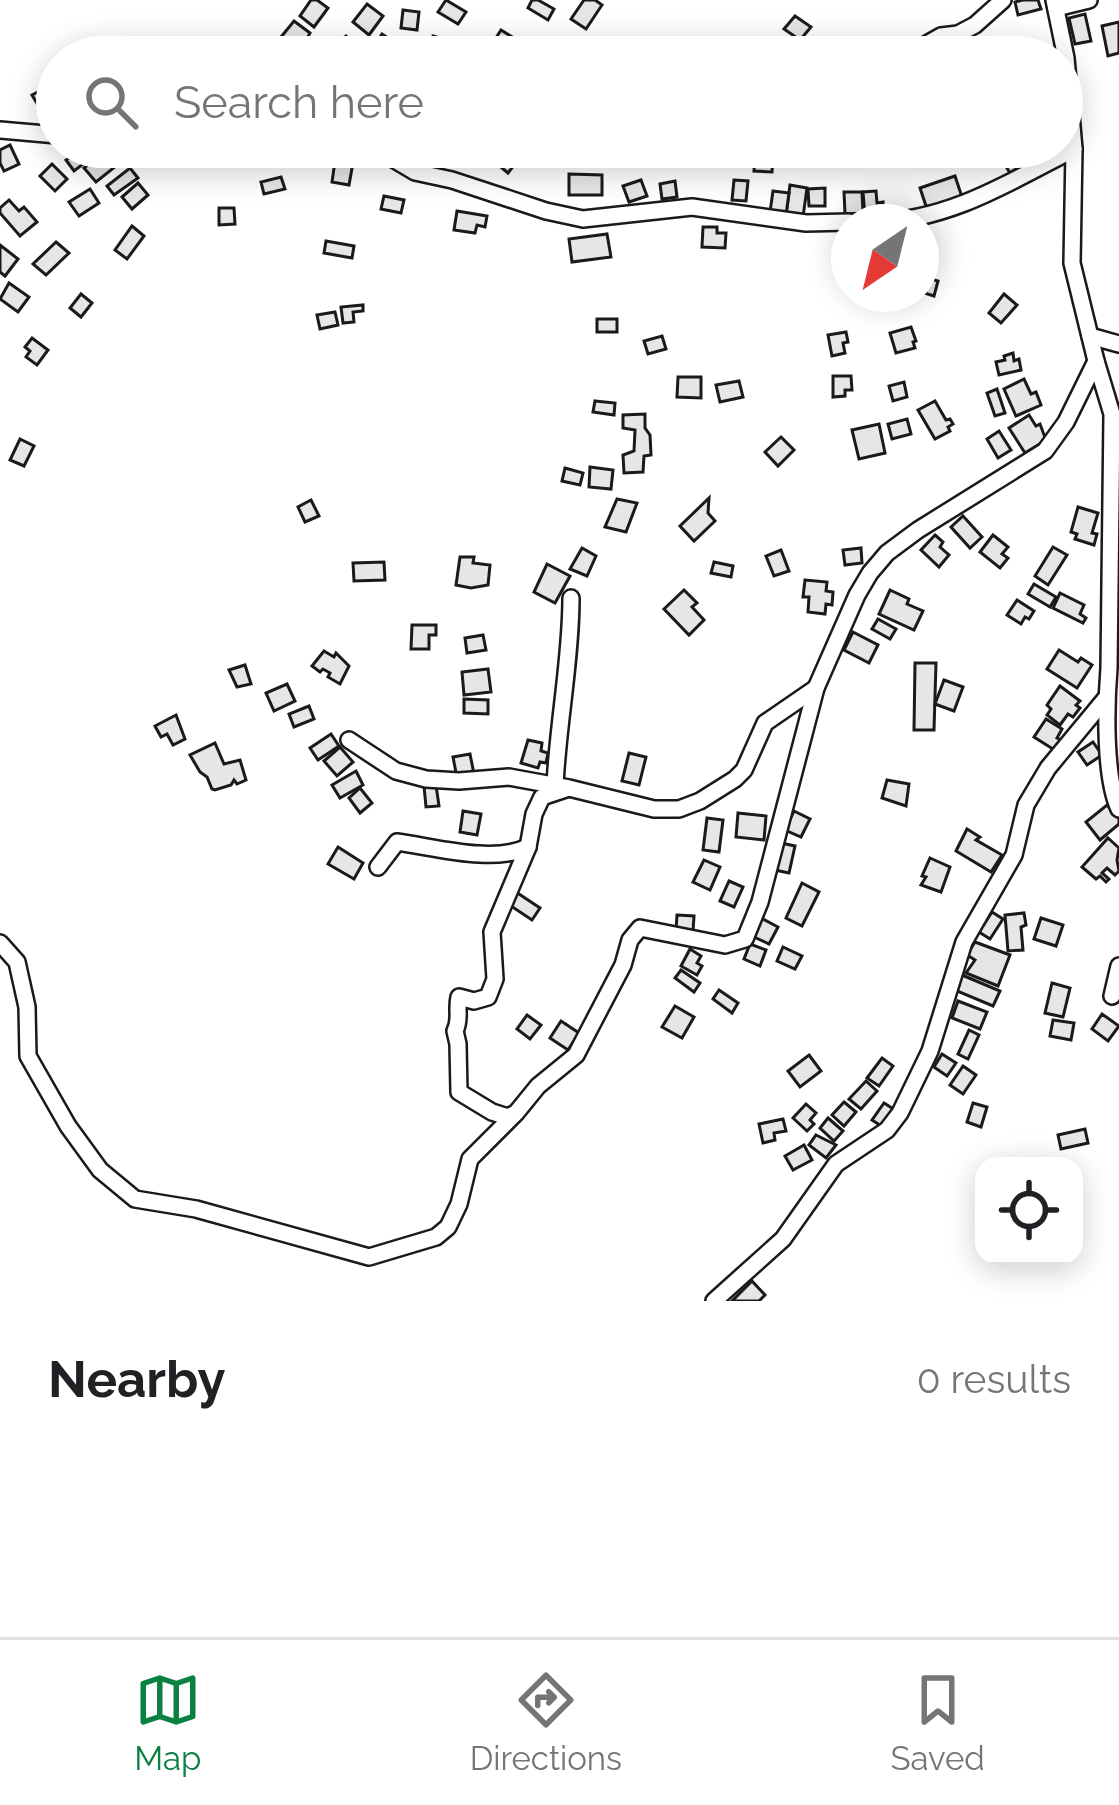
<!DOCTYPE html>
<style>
body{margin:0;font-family:Raleway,sans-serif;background:#f6f6f6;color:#202124}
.controls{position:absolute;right:36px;bottom:36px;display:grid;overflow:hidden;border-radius:24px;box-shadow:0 6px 30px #0003}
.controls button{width:108px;height:108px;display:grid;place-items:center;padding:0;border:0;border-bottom:3px solid #e0e0e0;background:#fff;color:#202124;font:60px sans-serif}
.compass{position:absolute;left:831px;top:204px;width:108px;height:108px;border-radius:50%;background:#fff;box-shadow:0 6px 30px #0003;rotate:215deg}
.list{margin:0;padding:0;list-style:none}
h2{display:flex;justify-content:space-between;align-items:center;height:156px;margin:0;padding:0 48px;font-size:51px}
h2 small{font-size:39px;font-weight:400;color:#757577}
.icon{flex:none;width:66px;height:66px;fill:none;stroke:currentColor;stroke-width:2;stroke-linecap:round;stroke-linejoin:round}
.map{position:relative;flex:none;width:1119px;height:1301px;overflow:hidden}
.search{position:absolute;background:#fff;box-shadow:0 6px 30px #0003;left:36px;right:36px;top:36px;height:132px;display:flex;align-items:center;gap:30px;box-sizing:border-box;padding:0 42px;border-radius:66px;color:#757577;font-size:45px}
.sheet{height:336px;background:#fff}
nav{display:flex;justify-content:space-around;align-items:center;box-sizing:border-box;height:168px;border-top:3px solid #e0e0e0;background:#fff;font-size:33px;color:#757577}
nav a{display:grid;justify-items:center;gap:6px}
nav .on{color:#0b8043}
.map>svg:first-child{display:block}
.building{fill:#e6e6e6;stroke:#1a1a1a;stroke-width:3}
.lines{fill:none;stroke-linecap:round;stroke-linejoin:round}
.street-casing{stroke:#1a1a1a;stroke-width:20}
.street{stroke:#fff;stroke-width:15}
</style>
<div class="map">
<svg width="1119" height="1301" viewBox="0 0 1119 1301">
<rect width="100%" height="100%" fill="#fff"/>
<g class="building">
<path d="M311 0H317L328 8 314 27 300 16Z"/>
<path d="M446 0 466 12 458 24 438 12Z"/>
<path d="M532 0H538L554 9 548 20 528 8Z"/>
<path d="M584 0H595L602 5 586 29 571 19Z"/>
<path d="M1023 0H1038L1041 9 1018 15 1015 2Z"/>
<path d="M367 4 383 16 369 35 353 22Z"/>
<path d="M403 10 419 12 417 30 401 28Z"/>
<path d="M1085 14 1091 41 1075 44 1069 18Z"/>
<path d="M795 16 811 27 800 40 784 29Z"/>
<path d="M294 21 310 33 300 52 281 37Z"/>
<path d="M1119 22V53L1108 56 1102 26Z"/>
<path d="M501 30 517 40 509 54 492 44Z"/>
<path d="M382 34 401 47 394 57H384L372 49Z"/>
<path d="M346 36 358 56 356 57H342L334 44Z"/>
<path d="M433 36 454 42 449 57 429 52Z"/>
<path d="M647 42 667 57H636Z"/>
<path d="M49 86 57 100V118L49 123 32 95Z"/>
<path d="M10 145 19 164 4 171 0 163V150Z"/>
<path d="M85 147H89L95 155 74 171 66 160Z"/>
<path d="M259 147H286L283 164 257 159Z"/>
<path d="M507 147 520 157 508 173 496 163Z"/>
<path d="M790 147 811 152 807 166 786 159Z"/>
<path d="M891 147H917L919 155 906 157 907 162 895 165Z"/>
<path d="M1015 147H1024L1032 158 1010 173 1000 157Z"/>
<path d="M822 148 838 150 836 166 820 164Z"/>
<path d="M105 151 116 166 96 182 84 168Z"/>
<path d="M336 154 354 157 349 185 332 182Z"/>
<path d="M755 155 773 157 772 172 754 171Z"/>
<path d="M52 164 67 179 55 191 40 176Z"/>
<path d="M130 168 138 178 114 195 107 186Z"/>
<path d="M569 174 602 175V195H569Z"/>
<path d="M955 176 962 197 927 209 920 188Z"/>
<path d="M281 177 285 189 264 194 261 182Z"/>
<path d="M641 180 647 196 629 202 623 186Z"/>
<path d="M734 180 748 181 746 201 732 200Z"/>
<path d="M675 181 677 197 662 199 660 184Z"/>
<path d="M138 183 148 195 132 209 122 197Z"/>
<path d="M790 185 807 188 803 217 786 215Z"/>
<path d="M825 188V206H809L808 189Z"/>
<path d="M90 189 99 203 79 216 69 202Z"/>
<path d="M773 191 789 193 786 215 770 212Z"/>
<path d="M876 191 877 203 883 202V217H865L863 192Z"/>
<path d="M844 192H862L863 213 845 214Z"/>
<path d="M384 196 404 200 401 213 381 209Z"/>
<path d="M9 200 19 211 24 207 37 222 20 236 0 213V208Z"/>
<path d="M219 208H234L235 224 219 225Z"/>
<path d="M457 211 487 216 485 227 477 225 475 233 454 230Z"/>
<path d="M132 226 144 236 127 259 115 250Z"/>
<path d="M703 227H717V233H726L725 248 702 247Z"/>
<path d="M607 234 611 257 572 262 569 239Z"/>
<path d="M326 241 354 246 352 258 324 253Z"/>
<path d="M56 242 69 253 46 275 33 264Z"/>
<path d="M0 245 18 259 5 276 0 272Z"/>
<path d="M921 276 938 281 934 296 921 292Z"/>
<path d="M9 283 29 297 18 312 0 299Z"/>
<path d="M81 294 92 303 81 317 70 308Z"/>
<path d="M1004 294 1017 305 1001 323 989 313Z"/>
<path d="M363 305V311L353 312 354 322 343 323 341 307Z"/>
<path d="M335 312 338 325 320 329 317 315Z"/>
<rect x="597" y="319" width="20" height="13"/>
<path d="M911 327 916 341 913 342 915 348 896 353 890 333Z"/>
<path d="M846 332 848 342 843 343 845 353 832 356 828 335Z"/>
<path d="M662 336 666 349 648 354 644 341Z"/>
<path d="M32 338 48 350 37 365 26 357 30 351 25 347Z"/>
<path d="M1013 353 1014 361 1019 359 1021 370 999 375 996 362 1005 360 1004 356Z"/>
<path d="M833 376H851L852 390H845V396L833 397Z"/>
<path d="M678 377H701V398L677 397Z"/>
<path d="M1024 379 1031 394 1036 392 1041 405 1016 416 1004 389Z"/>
<path d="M739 381 743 397 720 402 716 385Z"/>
<path d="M904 382 907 397 893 401 889 386Z"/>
<path d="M997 389 1005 413 995 416 987 393Z"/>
<path d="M595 401 615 403 614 415 593 412Z"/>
<path d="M935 401 946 420 950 419 953 424 948 427 950 431 935 439 918 410Z"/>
<path d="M645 414V428L650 435 651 455 644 456 643 472 624 473 623 455 634 451 635 430 623 428V415Z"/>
<path d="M1029 415 1036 426 1040 424 1046 440 1025 453 1009 428Z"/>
<path d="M907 419 911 434 892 439 888 424Z"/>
<path d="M879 424 885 453 859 459 852 430Z"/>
<path d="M999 431 1011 450 998 458 987 439Z"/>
<path d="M781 437 794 450 778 466 765 452Z"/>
<path d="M20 439 34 446 24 466 10 460Z"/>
<path d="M590 467 613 470 611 489 589 487Z"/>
<path d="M565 468 583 473 580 485 562 481Z"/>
<path d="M709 498 708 513 715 521 694 541 680 526Z"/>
<path d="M617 499 637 503 626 532 605 527Z"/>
<path d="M311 500 319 516 305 522 298 507Z"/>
<path d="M1078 507 1098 513 1092 533 1097 534 1094 545 1075 539 1077 534 1071 532Z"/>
<path d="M963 516 982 537 970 548 951 527Z"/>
<path d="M935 535 943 542 940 547 949 555 939 567 921 550Z"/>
<path d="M993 535 1008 547 1002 554 1008 558 1000 568 980 552Z"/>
<path d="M1053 547 1067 555 1048 585 1035 576Z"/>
<path d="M582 548 596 556 587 576 570 569Z"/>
<path d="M861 548 862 563 845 565 843 550Z"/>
<path d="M781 550 789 571 774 576 766 556Z"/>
<path d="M460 557H474L473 563 490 565 488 585 471 588 456 585Z"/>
<path d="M384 562 385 580 354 581 353 563Z"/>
<path d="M714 562 733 566 731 577 711 573Z"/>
<path d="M547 564 570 576 555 603 534 592Z"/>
<path d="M805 580 827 582 826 591 833 592 832 605 826 604 825 614 808 612 809 597H803Z"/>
<path d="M1034 584 1056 597 1050 607 1028 594Z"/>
<path d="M684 590 697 603 692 607 704 620 689 635 664 609Z"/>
<path d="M890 590 909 599 907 604 923 611 914 630 879 614Z"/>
<path d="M1060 593 1084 605 1080 614 1086 618 1083 623 1053 608Z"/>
<path d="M1017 600 1034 611 1029 619 1025 617 1021 624 1007 615Z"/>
<path d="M878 619 896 629 890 639 872 629Z"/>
<path d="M412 625H436V635H429V649H411Z"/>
<path d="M853 632 878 645 869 663 844 650Z"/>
<path d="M483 635 486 650 467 653 465 638Z"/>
<path d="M1059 650 1078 662 1081 658 1092 665 1077 688 1047 669Z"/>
<path d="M324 651 334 657 336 653 349 666 340 684 328 677 330 673 323 669 320 672 312 666Z"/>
<path d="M915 663H936L934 730H914Z"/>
<path d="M245 665 251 684 237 687 229 670Z"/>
<path d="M488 669 491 692 464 695 462 672Z"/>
<path d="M944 680 963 687 954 711 935 704Z"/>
<path d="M287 684 295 701 274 711 266 693Z"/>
<path d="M1060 686 1080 701 1076 705 1080 708 1073 717 1068 714 1060 725 1047 715 1051 709 1047 705Z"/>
<path d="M464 699 488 700V714L464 713Z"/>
<path d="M309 706 314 719 294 727 289 714Z"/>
<path d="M176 715 185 739 173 745 167 734 161 737 155 726Z"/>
<path d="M1046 719 1062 729 1057 738 1062 741 1056 751 1034 737Z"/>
<path d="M331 734 339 746 318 760 310 748Z"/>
<path d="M528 740 542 743 541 751 548 753 546 763 540 762 538 768 521 763Z"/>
<path d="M1093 742 1102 755 1087 765 1078 752Z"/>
<path d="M215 743 224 764 240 760 246 780 237 784 234 780 231 785 215 790 212 789 207 777 200 772 190 755Z"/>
<path d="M340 747 353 762 337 776 324 761Z"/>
<path d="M629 753 646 757 639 785 622 781Z"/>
<path d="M470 754 474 774 457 778 453 757Z"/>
<path d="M356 771 363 785 340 798 332 785Z"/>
<path d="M887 780 909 784 906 806 882 798Z"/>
<path d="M436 785 439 806 426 807 424 786Z"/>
<path d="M360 788 372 803 360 813 349 798Z"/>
<path d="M1107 805 1119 819V824L1100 840 1086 822Z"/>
<path d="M463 811 481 814 477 835 460 832Z"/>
<path d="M794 811 810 819 801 837 785 830Z"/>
<path d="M738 813 766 816 764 840 736 837Z"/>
<path d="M707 818 723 820 719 852 703 850Z"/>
<path d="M967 829 980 837 976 840 1002 855 991 872 956 851Z"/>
<path d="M1108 838 1119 848 1117 860 1119 871 1115 875 1107 868 1102 873 1109 879 1106 882 1100 876 1096 879 1082 867Z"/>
<path d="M781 843 795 846 789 873 775 870Z"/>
<path d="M338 847 363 863 354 879 328 864Z"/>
<path d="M930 858 950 867 941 892 921 885 926 877 922 876Z"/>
<path d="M704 860 720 867 710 890 693 882Z"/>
<path d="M729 881 743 887 734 907 720 901Z"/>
<path d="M802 883 819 892 802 926 786 918Z"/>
<path d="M516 892 540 908 532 920 508 904Z"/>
<path d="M992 912 1003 919 990 939 979 932Z"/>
<path d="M1024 913 1026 925 1021 927 1023 950 1008 951 1005 915Z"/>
<path d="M677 915 694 916 693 931 676 930Z"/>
<path d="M761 918 778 927 769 944 752 936Z"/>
<path d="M1041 918 1063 925 1056 946 1034 939Z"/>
<path d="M975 942 1010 955 998 986 966 973 975 960 967 955Z"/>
<path d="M750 944 766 950 760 966 744 959Z"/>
<path d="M783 947 802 956 795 969 777 961Z"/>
<path d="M690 949 701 956 697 963 702 966 697 975 681 966Z"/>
<path d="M681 970 700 983 694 992 675 978Z"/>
<path d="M962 975 1000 991 993 1006 957 991Z"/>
<path d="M1052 983 1070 988 1063 1017 1045 1013Z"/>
<path d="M719 990 738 1003 732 1013 713 999Z"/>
<path d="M958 1001 987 1012 980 1029 952 1018Z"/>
<path d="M675 1006 694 1017 682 1038 662 1027Z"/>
<path d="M1102 1014 1119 1026 1108 1041 1092 1029Z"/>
<path d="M527 1015 541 1025 530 1039 517 1029Z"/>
<path d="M1053 1020 1074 1023 1071 1040 1050 1036Z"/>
<path d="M561 1021 579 1033 568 1050 550 1038Z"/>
<path d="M969 1030 979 1035 968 1059 958 1054Z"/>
<path d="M942 1054 956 1063 947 1076 934 1067Z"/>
<path d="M809 1055 821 1071 800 1087 788 1071Z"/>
<path d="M882 1058 893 1066 879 1086 867 1078Z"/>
<path d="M963 1066 976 1075 963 1094 950 1085Z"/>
<path d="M866 1081 877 1091 861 1109 849 1099Z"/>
<path d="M844 1102 856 1112 844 1126 832 1115Z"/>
<path d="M884 1103 895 1110 883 1127 872 1120Z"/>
<path d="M973 1103 987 1107 981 1127 967 1122Z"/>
<path d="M806 1104 816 1113 810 1120 814 1124 807 1131 793 1118Z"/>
<path d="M828 1118 843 1131 834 1141 820 1128Z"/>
<path d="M783 1119 786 1131 774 1133 775 1140 763 1143 759 1124Z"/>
<path d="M1085 1129 1088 1143 1061 1149 1058 1135Z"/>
<path d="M816 1135 836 1145 826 1158 809 1145Z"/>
<path d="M804 1145 812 1160 793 1170 785 1156Z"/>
<path d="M752 1281 765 1295 759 1301H732Z"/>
</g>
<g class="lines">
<g class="street-casing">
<g id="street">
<path d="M1054 0 1066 58 1074 149 1072 263 1096 361 1112 414 1109 668C1106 705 1104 776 1119 809"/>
<path d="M1056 8 1089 0"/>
<path d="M904 57 941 36 958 34 975 25 1003 0"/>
<path d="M0 130 57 135"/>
<path d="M345 147 378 150 415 172 452 180 546 211 583 219 692 207 806 223 849 222"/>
<path d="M875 222C948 221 1010 182 1074 149"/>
<path d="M1090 336 1119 344"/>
<path d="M349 740 396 771 426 779 459 781 509 777 569 788 654 809H679L700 801 735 779 744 770 765 723 816 688"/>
<path d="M555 785C558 722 571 660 571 598"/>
<path d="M378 867 397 842C435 847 493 864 528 847"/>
<path d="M0 943 17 962 27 1007 28 1056 68 1126 100 1170 135 1199 196 1209 369 1257 436 1237 448 1227 459 1204 470 1159 516 1113 538 1086 576 1055 623 965 630 940 640 928 725 945 745 939 760 902 816 688 857 595 870 573 887 553 918 530 1045 451 1066 422 1096 361"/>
<path d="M1112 996 1119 966"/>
<path d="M514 1114 508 1117 492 1112 459 1092 458 1044 455 1031C461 1019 456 1010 459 997L474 1001 488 997 495 979 492 932 528 847 534 814 542 797 566 789"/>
<path d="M714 1301 783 1239 836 1164 887 1130 900 1113 930 1051 964 942 1014 855 1026 805 1048 768 1106 698"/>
</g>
</g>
<use href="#street" class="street"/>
</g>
</svg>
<div class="controls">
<button><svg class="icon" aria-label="locate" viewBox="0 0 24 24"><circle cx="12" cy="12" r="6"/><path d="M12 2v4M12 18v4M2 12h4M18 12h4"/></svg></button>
</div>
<svg class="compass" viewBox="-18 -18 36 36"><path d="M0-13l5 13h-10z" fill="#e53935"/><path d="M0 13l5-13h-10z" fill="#757577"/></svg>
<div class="search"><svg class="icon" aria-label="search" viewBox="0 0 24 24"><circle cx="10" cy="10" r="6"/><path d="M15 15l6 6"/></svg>Search here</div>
</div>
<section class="sheet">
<h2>Nearby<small>0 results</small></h2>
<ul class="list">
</ul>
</section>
<nav>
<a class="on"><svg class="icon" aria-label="map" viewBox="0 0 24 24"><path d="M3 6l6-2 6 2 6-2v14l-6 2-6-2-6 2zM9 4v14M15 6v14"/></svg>Map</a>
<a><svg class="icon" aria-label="directions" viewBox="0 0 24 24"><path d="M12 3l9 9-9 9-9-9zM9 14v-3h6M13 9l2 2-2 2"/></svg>Directions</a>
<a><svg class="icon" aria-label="saved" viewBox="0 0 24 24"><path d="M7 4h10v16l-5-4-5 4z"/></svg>Saved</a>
</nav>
